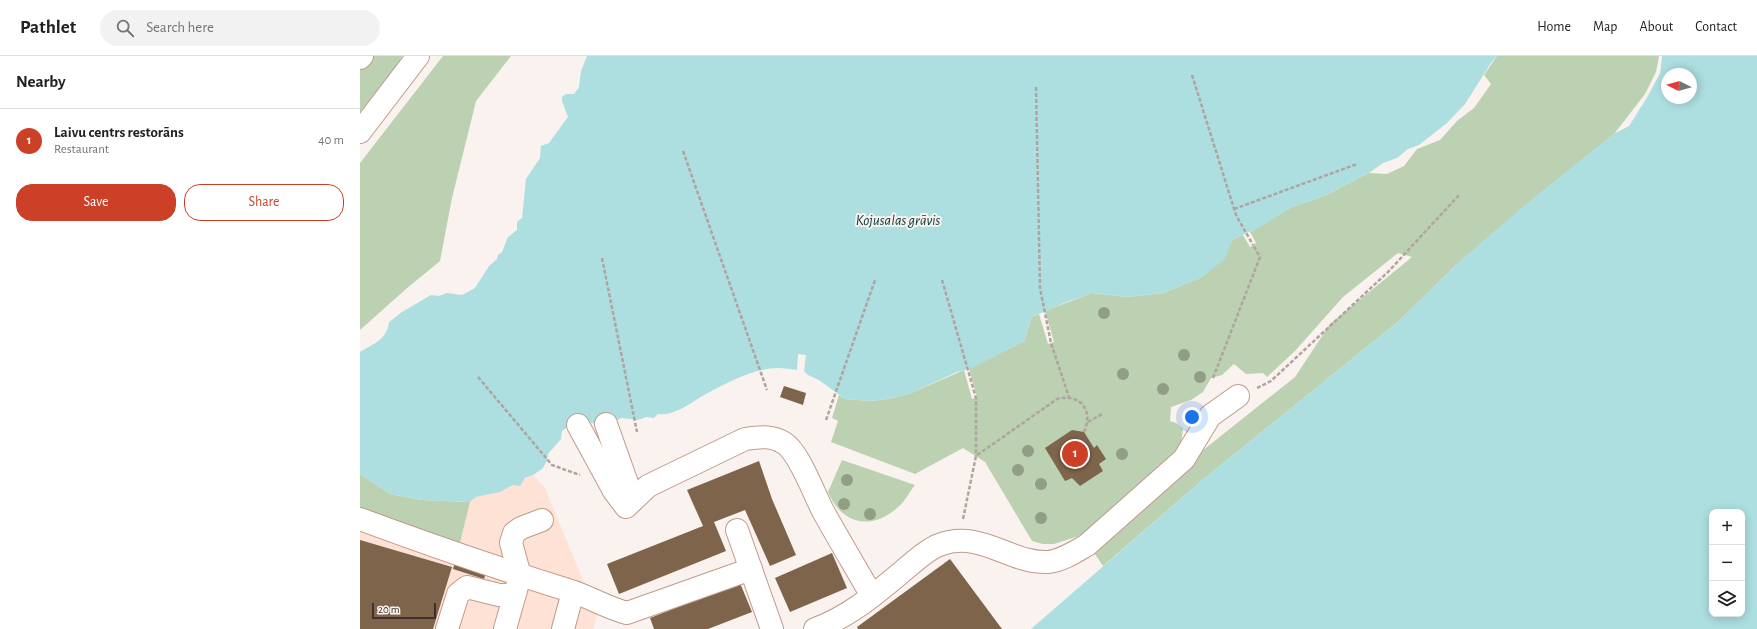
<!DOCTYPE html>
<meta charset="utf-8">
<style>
body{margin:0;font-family:"Alegreya Sans",sans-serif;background:#f2f2f2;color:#202124}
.controls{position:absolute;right:12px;bottom:12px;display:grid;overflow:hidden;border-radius:8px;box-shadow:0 2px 10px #0003}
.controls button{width:36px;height:36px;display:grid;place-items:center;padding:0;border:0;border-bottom:1px solid #e0e0e0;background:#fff;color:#202124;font:20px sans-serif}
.compass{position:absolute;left:1301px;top:12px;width:36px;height:36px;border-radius:50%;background:#fff;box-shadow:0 2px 10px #0003;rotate:276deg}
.scale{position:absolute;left:12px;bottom:10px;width:64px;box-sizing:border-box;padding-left:4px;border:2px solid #3e3029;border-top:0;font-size:11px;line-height:14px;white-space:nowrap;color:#3e3029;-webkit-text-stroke:3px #faf2ee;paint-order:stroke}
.you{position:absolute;left:832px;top:361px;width:14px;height:14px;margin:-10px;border:3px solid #fff;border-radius:50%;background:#1a73e8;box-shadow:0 0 0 6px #1a73e833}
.badge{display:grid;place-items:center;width:26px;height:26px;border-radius:50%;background:#cb4027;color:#fff;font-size:13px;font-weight:700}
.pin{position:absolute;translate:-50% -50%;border:2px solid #fff;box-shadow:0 1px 4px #0006}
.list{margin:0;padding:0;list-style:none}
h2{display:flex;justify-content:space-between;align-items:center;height:52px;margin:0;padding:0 16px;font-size:17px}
h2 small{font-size:13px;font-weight:400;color:#757577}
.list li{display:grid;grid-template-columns:26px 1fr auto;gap:12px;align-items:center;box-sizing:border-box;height:64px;padding:0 16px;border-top:1px solid #e0e0e0}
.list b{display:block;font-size:15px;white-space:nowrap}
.list p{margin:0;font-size:13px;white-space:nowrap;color:#757577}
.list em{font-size:13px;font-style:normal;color:#757577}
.actions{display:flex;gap:8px;padding:12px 16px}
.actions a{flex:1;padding:9px 0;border:1px solid #cb4027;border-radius:16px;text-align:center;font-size:14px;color:#cb4027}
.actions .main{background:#cb4027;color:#fff}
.icon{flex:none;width:22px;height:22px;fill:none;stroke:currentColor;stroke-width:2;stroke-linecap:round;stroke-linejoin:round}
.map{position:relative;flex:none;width:1397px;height:573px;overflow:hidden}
header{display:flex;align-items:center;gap:24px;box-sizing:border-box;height:56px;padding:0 20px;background:#fff;border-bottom:1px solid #e0e0e0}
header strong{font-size:19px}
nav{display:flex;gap:22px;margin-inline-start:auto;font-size:14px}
.search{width:280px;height:36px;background:#f2f2f2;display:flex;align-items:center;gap:10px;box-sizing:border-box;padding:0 14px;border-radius:22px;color:#757577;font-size:15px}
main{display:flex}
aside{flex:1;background:#fff}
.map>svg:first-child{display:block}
.built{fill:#fee2d5}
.green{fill:#bbd1b1}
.water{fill:#addee0;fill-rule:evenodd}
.pier{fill:#faf2ee}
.building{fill:#7d644b}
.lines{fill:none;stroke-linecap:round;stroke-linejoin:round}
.minor-casing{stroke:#be9b8a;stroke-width:24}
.path{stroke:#afa49f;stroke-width:2.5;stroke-dasharray:4 2;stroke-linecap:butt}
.minor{stroke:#fff;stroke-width:22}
.tree{fill:#909e83}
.labels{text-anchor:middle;stroke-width:4;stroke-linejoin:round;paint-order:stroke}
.water-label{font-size:15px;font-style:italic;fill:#09393a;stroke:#faf2ee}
</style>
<header>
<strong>Pathlet</strong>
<div class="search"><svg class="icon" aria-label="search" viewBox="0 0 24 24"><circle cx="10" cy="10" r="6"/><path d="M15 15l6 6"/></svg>Search here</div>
<nav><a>Home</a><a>Map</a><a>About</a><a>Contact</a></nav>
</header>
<main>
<aside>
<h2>Nearby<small></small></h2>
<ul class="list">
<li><span class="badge">1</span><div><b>Laivu centrs restorāns</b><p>Restaurant</p></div><em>40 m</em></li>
</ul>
<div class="actions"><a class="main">Save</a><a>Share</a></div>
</aside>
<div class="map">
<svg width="1397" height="573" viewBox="0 0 1397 573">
<rect width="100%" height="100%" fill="#faf2ee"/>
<path class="built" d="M173 419 185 432 237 558 233 573H0V458L100 487 110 446 116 441 140 436Z"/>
<g class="green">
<path d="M7 0H42L31 22 0 61V7Z"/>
<path d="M83 0H151L116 45 92 142 80 205 46 233 0 274V107Z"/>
<path d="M1137 0H1299L1296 16 1285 38 1255 77 1167 148 1097 208 1040 264 846 421 743 510 731 492 847 391 935 321 970 268 1052 201 1038 197 983 241 935 295 907 321 903 317 886 318 874 308 862 319 851 322 843 336 831 344 811 351 810 365 816 367 823 373 820 396 722 479 694 488H683L672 485 625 406 603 392 555 418 471 386 478 365 472 362 479 339 485 343 510 345 528 343 549 338 604 314 612 343 617 341 609 313 664 285 672 261 679 258 688 288 694 286 685 255 732 237 767 241 803 237 840 222 864 203 872 184 883 179 890 191 896 187 890 176 932 151 964 140 1009 117 1027 118 1044 110 1057 93 1080 84 1097 65 1114 52 1131 28 1124 19Z"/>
<path d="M482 404 555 429C549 436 545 446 538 451 512 475 482 469 468 436Z"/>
<path d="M0 418 30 438 62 444 110 446 100 487 0 458Z"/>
</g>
<g class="water">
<path d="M227 0H1137L1131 7 1105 48 1087 67 1059 89 1048 93 1037 102 1023 107 1009 117 964 140 932 151 902 170 872 184 865 203 840 222 803 237 767 241 732 237 704 247 672 261 664 285 612 312 597 316 549 338 528 343 510 345 485 343 459 324 448 319 444 315 446 299 438 298 437 314C431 313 424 312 418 312 395 312 366 327 346 338 331 346 316 360 298 358L294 362 286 361 278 364 262 362 246 368 230 367 206 372 202 375 201 383 188 398 187 405 182 413 173 419 165 422 160 430 153 429 140 436 116 441 110 446 62 444 30 438 0 418V296C13 288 27 284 29 266L42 256 71 239 79 240 87 237 102 239 115 232 129 210 137 203 138 199 142 196 148 181 157 174V166L162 162 166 123 180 102 181 90 189 87 208 61 202 45V41L206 38H214L219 31 221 15Z"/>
<path d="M1302 0H1397V573H671L846 421 1040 264 1097 208 1166 148 1255 77 1269 70 1300 17ZM1307 18H1331V42H1307ZM1352 456H1382V558H1352Z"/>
</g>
<path class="pier" d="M1300 0H1302L1300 17 1288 40 1269 70 1255 77 1259 73 1267 69 1287 39 1298 16Z"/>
<g class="building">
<path d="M424 330 446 337 443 349 420 341Z"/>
<path d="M712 374 724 376 734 392 737 389 746 403 739 408 743 415 720 430 712 422 705 425 685 392Z"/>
<path d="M399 405 412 443 436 499 410 510 385 454 354 466 366 495 259 538 247 508 343 470 327 434Z"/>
<path d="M0 484 92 511 73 573H0Z"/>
<path d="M472 497 487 532 430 556 415 522Z"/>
<path d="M96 503 127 512 124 523 93 513Z"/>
<path d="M590 503 642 573H498L497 571Z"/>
<path d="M380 527 392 556 348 573H294L290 562Z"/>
</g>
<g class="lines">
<g class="minor-casing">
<g id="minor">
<path d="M0 2 2 0"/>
<path d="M0 76 58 0"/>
<path d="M246 368 273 444"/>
<path d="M218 369 254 435 266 451 288 430 385 383C398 381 412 379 424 387 439 396 454 438 463 455 479 484 496 512 512 540"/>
<path d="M0 463C70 489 140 513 211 535 230 541 247 552 267 557L391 513"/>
<path d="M377 474 412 573"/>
<path d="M87 573 98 538 107 531 139 539H154"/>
<path d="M145 573 160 520 151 487 154 477 161 472 182 464"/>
<path d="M203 573 213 536"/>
<path d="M455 573C489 561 515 538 543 515 554 506 566 494 579 489 621 473 650 508 688 506 701 505 715 496 727 489L824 403 850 360 878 340"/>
</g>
</g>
<g class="path">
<path d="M832 19 876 159 893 189"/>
<path d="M676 31 680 232 691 287 709 341"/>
<path d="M323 95 407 334"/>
<path d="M874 153 997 108"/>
<path d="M242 202 277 376"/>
<path d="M582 224 616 342V400"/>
<path d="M118 321 192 409 220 419"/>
<path d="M853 322 900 201 893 189"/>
<path d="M897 332 911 325 1028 216 1100 138"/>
<path d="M466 364 515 224"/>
<path d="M728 366 742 358"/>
<path d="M603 463 616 400 697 343C720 337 734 354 724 376"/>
</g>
<use href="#minor" class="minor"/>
</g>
<g class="tree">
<circle cx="744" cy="257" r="6"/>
<circle cx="824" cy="299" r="6"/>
<circle cx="763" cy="318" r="6"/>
<circle cx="840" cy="321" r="6"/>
<circle cx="803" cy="333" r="6"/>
<circle cx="668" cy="395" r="6"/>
<circle cx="762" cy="398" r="6"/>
<circle cx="658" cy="414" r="6"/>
<circle cx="487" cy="424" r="6"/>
<circle cx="681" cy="428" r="6"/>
<circle cx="484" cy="448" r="6"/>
<circle cx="510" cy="458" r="6"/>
<circle cx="681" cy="462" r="6"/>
</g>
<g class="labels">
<g class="water-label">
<text x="538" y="169">Kojusalas grāvis</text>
</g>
</g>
</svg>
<div class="controls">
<button>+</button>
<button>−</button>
<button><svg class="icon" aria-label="layers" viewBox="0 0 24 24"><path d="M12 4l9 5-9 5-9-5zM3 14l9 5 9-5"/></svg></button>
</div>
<svg class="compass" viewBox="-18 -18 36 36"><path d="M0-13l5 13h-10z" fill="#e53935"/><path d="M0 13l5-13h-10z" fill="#757577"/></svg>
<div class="scale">20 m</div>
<div class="you"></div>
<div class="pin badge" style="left:715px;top:398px">1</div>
</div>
</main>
